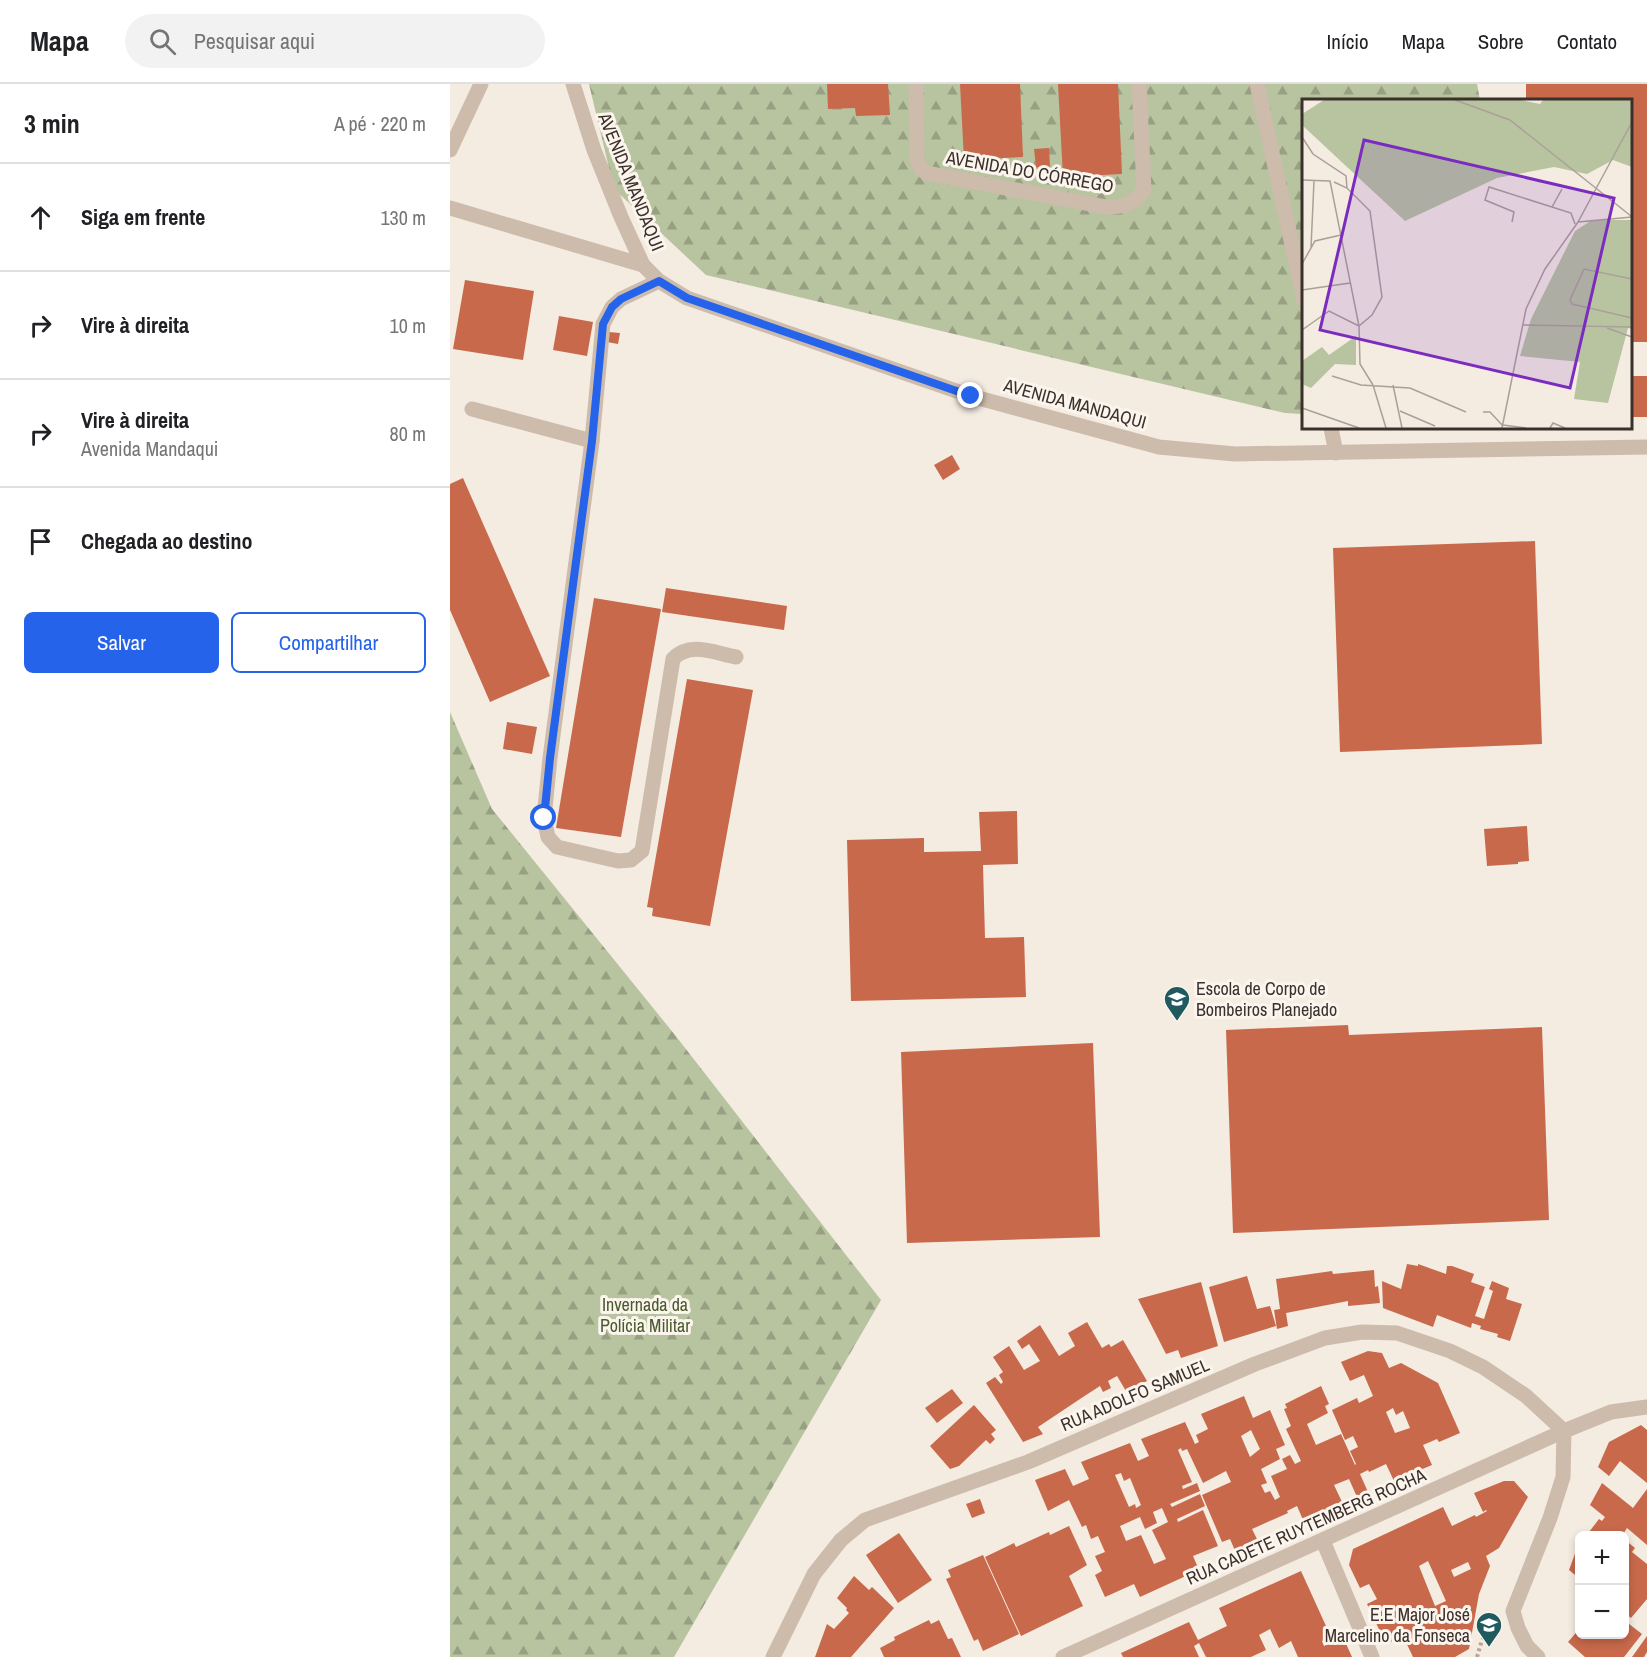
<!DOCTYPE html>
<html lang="pt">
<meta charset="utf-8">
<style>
body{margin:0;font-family:"Archivo Narrow",sans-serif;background:#f2f2f2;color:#202124}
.controls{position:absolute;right:18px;bottom:18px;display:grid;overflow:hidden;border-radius:9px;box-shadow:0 3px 9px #0003}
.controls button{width:54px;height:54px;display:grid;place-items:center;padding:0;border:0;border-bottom:2px solid #e0e0e0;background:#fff;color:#202124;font:30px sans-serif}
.stop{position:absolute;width:18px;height:18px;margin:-14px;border:4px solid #2563eb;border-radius:50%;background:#fff}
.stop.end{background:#2563eb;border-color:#fff;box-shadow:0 2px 6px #0008}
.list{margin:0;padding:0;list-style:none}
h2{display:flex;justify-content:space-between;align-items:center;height:78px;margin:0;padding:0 24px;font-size:26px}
h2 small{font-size:20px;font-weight:400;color:#757577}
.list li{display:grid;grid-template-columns:39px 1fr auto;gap:18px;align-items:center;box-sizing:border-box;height:108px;padding:0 24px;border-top:2px solid #e0e0e0}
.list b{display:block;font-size:22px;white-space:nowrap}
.list p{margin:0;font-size:20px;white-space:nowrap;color:#757577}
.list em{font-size:20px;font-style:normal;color:#757577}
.actions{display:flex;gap:12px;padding:18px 24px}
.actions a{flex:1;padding:14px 0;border:2px solid #2563eb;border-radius:9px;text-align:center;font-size:21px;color:#2563eb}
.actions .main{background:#2563eb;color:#fff}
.icon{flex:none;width:33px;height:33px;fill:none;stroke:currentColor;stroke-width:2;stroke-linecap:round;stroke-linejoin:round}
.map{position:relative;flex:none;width:1197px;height:1573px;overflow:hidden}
header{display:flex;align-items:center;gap:36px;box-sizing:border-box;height:84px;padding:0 30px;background:#fff;border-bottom:2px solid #e0e0e0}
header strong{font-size:28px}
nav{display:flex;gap:33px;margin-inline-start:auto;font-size:21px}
.search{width:420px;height:54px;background:#f2f2f2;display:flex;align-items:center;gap:15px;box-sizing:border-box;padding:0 21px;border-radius:33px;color:#757577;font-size:22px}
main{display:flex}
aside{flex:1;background:#fff}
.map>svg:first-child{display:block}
.forest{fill:url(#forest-firs)}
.building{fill:#c8694b;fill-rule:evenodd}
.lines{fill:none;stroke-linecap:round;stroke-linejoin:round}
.path{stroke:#b9a596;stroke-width:4;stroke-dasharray:3 3;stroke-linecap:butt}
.service{stroke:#cdbbac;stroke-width:15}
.minor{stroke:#cdbbac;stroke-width:15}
.tertiary{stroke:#cdbbac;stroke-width:15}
.route{stroke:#2563eb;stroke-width:8}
.labels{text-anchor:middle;stroke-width:6;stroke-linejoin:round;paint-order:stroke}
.street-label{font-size:18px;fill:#3b302b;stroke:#fbf5ee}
.poi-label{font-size:18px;fill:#3b302b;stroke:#fbf5ee;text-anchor:start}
.park-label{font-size:18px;fill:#4a5a2e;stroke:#fbf5ee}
.inset-road{fill:none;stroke:#aaa098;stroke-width:1.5}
.view{fill:#7b2cbf;fill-opacity:0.15;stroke:#7b2cbf;stroke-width:3}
.inset-edge{fill:none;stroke:#3b302b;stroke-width:3}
</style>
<header>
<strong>Mapa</strong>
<div class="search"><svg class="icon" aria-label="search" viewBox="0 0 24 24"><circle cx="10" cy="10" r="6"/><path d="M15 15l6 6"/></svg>Pesquisar aqui</div>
<nav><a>Início</a><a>Mapa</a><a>Sobre</a><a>Contato</a></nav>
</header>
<main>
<aside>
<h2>3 min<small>A pé · 220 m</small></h2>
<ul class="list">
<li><svg class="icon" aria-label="ahead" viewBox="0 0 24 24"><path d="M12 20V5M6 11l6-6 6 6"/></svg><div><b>Siga em frente</b></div><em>130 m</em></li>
<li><svg class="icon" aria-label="right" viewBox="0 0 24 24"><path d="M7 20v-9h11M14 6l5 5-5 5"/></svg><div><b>Vire à direita</b></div><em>10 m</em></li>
<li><svg class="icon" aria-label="right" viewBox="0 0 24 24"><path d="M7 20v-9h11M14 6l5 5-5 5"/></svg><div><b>Vire à direita</b><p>Avenida Mandaqui</p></div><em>80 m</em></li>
<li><svg class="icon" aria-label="arrive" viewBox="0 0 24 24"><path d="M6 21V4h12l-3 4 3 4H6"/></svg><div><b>Chegada ao destino</b></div></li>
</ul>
<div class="actions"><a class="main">Salvar</a><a>Compartilhar</a></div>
</aside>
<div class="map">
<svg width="1197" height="1573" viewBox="0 0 1197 1573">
<defs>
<pattern id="forest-firs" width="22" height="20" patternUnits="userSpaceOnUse" patternTransform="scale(1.5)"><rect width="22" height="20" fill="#b8c4a0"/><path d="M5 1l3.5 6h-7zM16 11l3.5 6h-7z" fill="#97a083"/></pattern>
</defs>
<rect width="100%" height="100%" fill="#f4ebe1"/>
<g class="forest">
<path d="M139 0H1027L1030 16H854L853 330 835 329 256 191 164 105Z"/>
<path d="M0 628 42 725 225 951 431 1216 224 1573H0Z"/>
</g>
<g class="building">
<path d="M377 0H438L440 31 406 32 405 24 378 25Z"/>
<path d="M510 0H570L573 73 514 76Z"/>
<path d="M608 0H668L672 90 613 93Z"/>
<path d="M1076 0H1197V258H1180V16H1076Z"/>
<path d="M599 64 600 83H586L584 65Z"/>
<path d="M15 196 84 207 73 276 3 265Z"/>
<path d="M109 232 143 238 137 272 103 266Z"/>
<path d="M159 248 170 249 168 260 157 258Z"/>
<rect x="1180" y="292" width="17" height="41"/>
<path d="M502 371 510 385 493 396 484 381Z"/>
<path d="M13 394 100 592 40 618 0 526V400Z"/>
<path d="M1085 457 1092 660 890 668 883 464Z"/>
<path d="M216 504 337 522 334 546 212 528Z"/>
<path d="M144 514 211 525 171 753 106 744Z"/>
<path d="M237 595 303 606 260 842 202 832 203 824 197 823Z"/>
<path d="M57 638 87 643 82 670 53 665Z"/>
<path d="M567 727 568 780 533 781 535 854 574 853 576 913 401 917 397 756 474 754V768L531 767 529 728Z"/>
<path d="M1077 742 1079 777 1068 778V780L1037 782 1034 745Z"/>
<path d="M898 941 899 951 1092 943 1099 1136 783 1149 776 946Z"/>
<path d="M643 959 650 1153 457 1159 451 968Z"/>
<path d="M957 1180 968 1182V1180L996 1190 997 1182H1002L1024 1190 1021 1198 1035 1203 1025 1232 1034 1235 1043 1207 1039 1205 1042 1197 1059 1204 1056 1215 1072 1220 1060 1257 1047 1253 1048 1250 1030 1245 1031 1242 1022 1239 1021 1244 987 1231 983 1243 933 1224 932 1197 951 1205Z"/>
<path d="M924 1186 925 1203 928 1202 930 1219 898 1222V1217L836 1229 838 1242 827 1245 824 1226 830 1225 826 1195 882 1187 883 1190Z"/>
<path d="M797 1192 807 1225 820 1222 826 1242 774 1258 759 1203Z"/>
<path d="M751 1198 768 1262 731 1274 728 1266 716 1270 688 1215Z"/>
<path d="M637 1238 652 1264 659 1260 661 1263 673 1256 697 1297 676 1307 667 1292 658 1297 661 1304 653 1308 650 1302 633 1313 588 1343 593 1350 573 1358 536 1299 545 1293 551 1300 553 1298 549 1291 553 1288 543 1273 559 1262 574 1286 590 1277 579 1260 572 1265 567 1257 590 1241 609 1272 625 1262 618 1249Z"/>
<path d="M918 1267 932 1269 939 1284 951 1279 988 1299 1010 1349 989 1358 987 1355 973 1361 982 1381 944 1397 936 1380 919 1388 918 1386 910 1390 918 1408 907 1413 899 1395 884 1401 893 1420 854 1438 847 1422 837 1427 838 1429 802 1445 809 1459 786 1469 780 1455 772 1458 752 1411 781 1398 776 1387 753 1399 737 1365 732 1367 731 1364 728 1366 742 1398 732 1402 733 1405 747 1399 750 1407 720 1420 722 1423 750 1410 755 1422 727 1435 728 1438 753 1426 768 1462 743 1472 749 1486 690 1513 684 1500 655 1513 645 1491 652 1487 645 1472 655 1468 648 1452 641 1455 636 1441 632 1443 619 1416 598 1427 585 1396 615 1385 623 1402 639 1395 631 1378 680 1359 688 1377 699 1372 691 1355 735 1338 745 1360 749 1358 746 1351 758 1345 751 1330 794 1312 803 1334 820 1326 835 1361 826 1365 830 1375 811 1385 817 1399 811 1401 815 1409 820 1407 825 1416 830 1413 821 1392 837 1385 832 1375 840 1371 845 1380 851 1377 836 1345 841 1342 834 1325 837 1324 835 1320 871 1302 879 1320 875 1322 878 1329 857 1340 866 1361 891 1350 905 1381 906 1380 900 1367 908 1363 903 1352 895 1356 882 1326 907 1314 909 1319 923 1312 914 1291 900 1297 891 1278ZM943 1324 946 1331 953 1327 960 1344 945 1349 936 1328ZM801 1346 810 1365 800 1373 791 1352ZM671 1389 674 1397 680 1394 691 1421 686 1424 685 1420 679 1423 665 1391ZM712 1424 718 1438 702 1446 716 1475 704 1480 691 1451 676 1457 670 1442 690 1433 695 1445 707 1439 703 1428Z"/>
<path d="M502 1305 513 1319 487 1339 475 1324Z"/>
<path d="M524 1321 546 1346 541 1350 545 1355 540 1360 536 1356 509 1382 500 1385 480 1362Z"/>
<path d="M1191 1341 1197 1346V1399L1170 1377 1159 1392 1148 1383 1159 1358Z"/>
<path d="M1054 1397H1064L1078 1413 1049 1464 1036 1472 1040 1482 1029 1510 1019 1565 1005 1573H963L953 1552 936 1560 917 1520 927 1515 919 1500 910 1504 899 1481 903 1465 993 1423 1002 1442 1025 1431 1026 1433 1037 1427 1036 1426 1033 1428 1024 1409ZM978 1477 996 1517 985 1522 969 1482ZM1018 1478 1021 1485 1004 1493 1001 1486ZM978 1525 983 1534 969 1541 965 1531Z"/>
<path d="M1152 1399 1183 1424 1197 1405V1461L1177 1444 1172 1452H1136L1149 1435 1152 1437 1155 1433 1140 1421Z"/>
<path d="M530 1415 535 1429 522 1434 516 1420Z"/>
<path d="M619 1442 637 1481 619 1492 633 1522 571 1552 535 1473 564 1459 566 1463 599 1448 600 1451Z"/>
<path d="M449 1449 482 1496 448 1519 416 1471Z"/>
<path d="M1174 1455 1185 1464 1182 1468 1197 1480V1515L1181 1534 1174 1528Z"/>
<path d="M1129 1459H1130V1495L1119 1486Z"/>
<path d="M533 1471 569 1550 533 1567 528 1555 524 1557 496 1495 501 1493 498 1486Z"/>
<path d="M851 1487 881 1553 872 1557 874 1562 893 1553 902 1573H848L841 1557 829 1564 820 1545 809 1551 816 1566 801 1573H756L749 1559 744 1562 749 1573H673L671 1569 739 1538 748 1556 777 1542 769 1524Z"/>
<path d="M404 1492 419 1506 422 1503 444 1524 401 1573H365L377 1540 384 1545 399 1529 396 1526 397 1524 387 1514Z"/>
<path d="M479 1536 481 1540 489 1536 498 1555 502 1554 511 1573H434L430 1564 445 1556 444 1553Z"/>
<path d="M1174 1536 1192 1550 1174 1573H1135L1118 1558 1130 1544V1551H1174Z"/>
<path d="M1197 1552V1568L1194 1573H1182Z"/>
</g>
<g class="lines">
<path class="path" d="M1027 1573 1032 1556 1046 1538"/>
<g class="service">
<path d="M466 0 467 76 472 86 477 89 656 123C674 123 683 121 694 106L689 0"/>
<path d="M209 197 171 215 162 223 153 240 142 357 100 674 94 734 98 753 107 763 168 777 181 776 192 767 223 575C240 557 264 569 286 573"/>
<path d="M22 325 142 357"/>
</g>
<g class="minor">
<path d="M123 0 144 66 171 133 193 181 209 197 237 214 521 312 709 363 785 370 1197 363"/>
<path d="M807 0 854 216"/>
<path d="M0 66 31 0"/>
<path d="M0 124 193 181"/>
<path d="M881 344 886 369"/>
<path d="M873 1457 922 1573"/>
<path d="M323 1573 364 1490 391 1456 415 1436 578 1378 805 1280 875 1254 912 1248 947 1249 1000 1267 1033 1283 1076 1312 1114 1347 613 1573"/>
</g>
<path class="tertiary" d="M1088 1573 1077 1562 1068 1544 1063 1527 1100 1434 1113 1393 1114 1347 1161 1328 1197 1323"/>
</g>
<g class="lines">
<path class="route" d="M94 734 100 674 142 357 153 240 162 223 171 215 209 197 237 214 521 312"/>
</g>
<defs>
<g id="school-pin" transform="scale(1.35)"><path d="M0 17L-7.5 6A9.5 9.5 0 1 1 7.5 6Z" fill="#1f5a5e" stroke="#fbf5ee"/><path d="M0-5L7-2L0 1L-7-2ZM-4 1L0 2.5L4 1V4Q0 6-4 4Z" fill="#fff"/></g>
</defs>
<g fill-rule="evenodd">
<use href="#school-pin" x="727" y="915"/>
<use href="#school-pin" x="1039" y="1541"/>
</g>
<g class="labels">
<g class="street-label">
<text transform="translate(580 88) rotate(10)" y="6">AVENIDA DO CÓRREGO</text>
<text transform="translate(181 98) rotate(68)" y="6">AVENIDA MANDAQUI</text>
<text transform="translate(625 320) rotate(15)" y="6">AVENIDA MANDAQUI</text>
<text transform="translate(685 1311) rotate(-23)" y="6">RUA ADOLFO SAMUEL</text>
<text transform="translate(856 1443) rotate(-24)" y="6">RUA CADETE RUYTEMBERG ROCHA</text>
</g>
<g class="poi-label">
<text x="746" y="911">Escola de Corpo de<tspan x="746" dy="21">Bombeiros Planejado</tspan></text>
<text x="1020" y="1537" text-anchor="end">E.E Major José<tspan x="1020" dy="21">Marcelino da Fonseca</tspan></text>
</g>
<g class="park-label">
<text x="195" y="1227">Invernada da<tspan x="195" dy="21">Polícia Militar</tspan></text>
</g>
</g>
<g transform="translate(852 15)">
<rect width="330" height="330" fill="#f4ebe1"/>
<path d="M54 237V266L33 265 9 289 0 285V262L20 248 27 256Z" fill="#b8c4a0"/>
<path d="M22 1H219L238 5 241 1H330V68L311 61 285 75 252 68 195 79 103 122 0 26V15ZM290 121H330V230L326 229 306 304 272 300 278 263 218 257 229 220 273 132Z" fill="#b8c4a0"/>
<path class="inset-road" d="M153 1 208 21 329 117M0 38 11 55 44 77 45 89M0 81 28 82 57 227 58 265 71 286M32 83 45 89 68 112 80 198 70 216 57 227M250 108 260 90M210 123 212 113 183 101 187 88 269 114 273 125M276 123 330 23M9 149 12 82M0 165 13 142 39 136M330 180 282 170 268 201 270 205 330 219M0 191 48 184M221 226 330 228M305 229 330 238M0 231 27 212 57 227M30 277 59 286 108 289 164 313M71 286 84 329M91 286 100 329M0 309 57 329M98 312 133 327M181 313H188L201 327M201 326 224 329M200 329 224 210 243 170 276 123 330 118M248 329 251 324 263 329"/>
<path class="view" d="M62 41 312 99 268 289 18 231Z"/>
<rect width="330" height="330" class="inset-edge"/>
</g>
</svg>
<div class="controls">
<button>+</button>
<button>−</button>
</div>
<div class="stop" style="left:94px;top:734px"></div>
<div class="stop end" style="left:521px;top:312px"></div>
</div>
</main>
